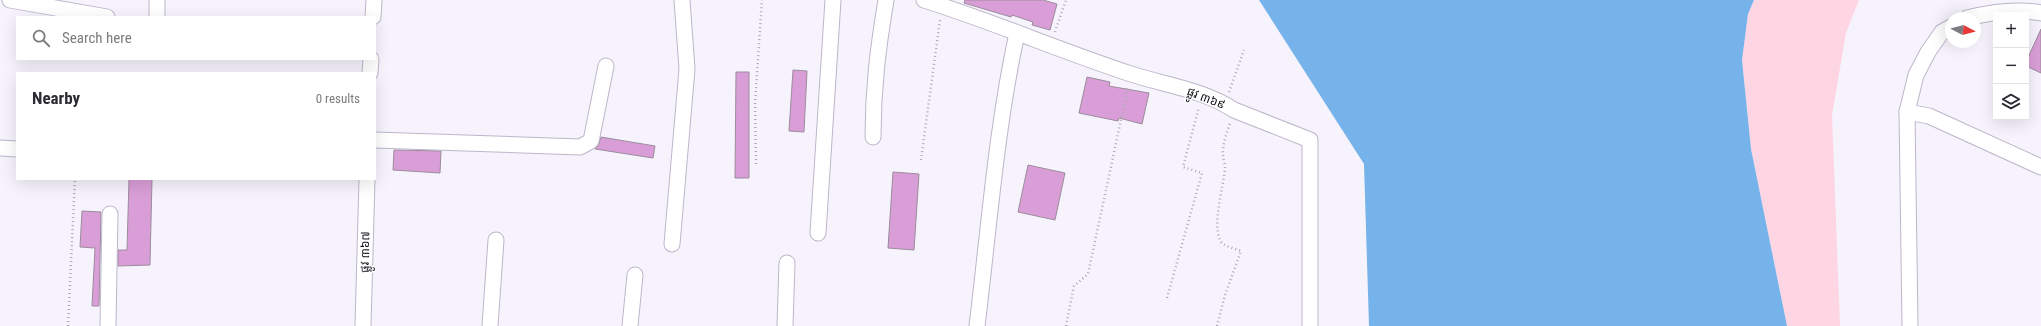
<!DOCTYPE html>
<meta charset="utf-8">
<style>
body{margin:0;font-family:"Roboto Condensed","Noto Sans Khmer",sans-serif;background:#f2f2f3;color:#2b2b33}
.controls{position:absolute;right:12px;top:12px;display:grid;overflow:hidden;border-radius:0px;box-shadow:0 4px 16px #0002}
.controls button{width:36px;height:36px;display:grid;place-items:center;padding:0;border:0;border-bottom:1px solid #e1e1e2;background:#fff;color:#2b2b33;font:20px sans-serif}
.compass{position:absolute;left:1945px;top:12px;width:36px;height:36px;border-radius:50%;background:#fff;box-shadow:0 4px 16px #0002;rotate:97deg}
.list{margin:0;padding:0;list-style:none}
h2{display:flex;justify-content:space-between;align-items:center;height:52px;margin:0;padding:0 16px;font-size:17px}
h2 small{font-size:13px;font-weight:400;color:#7c7c81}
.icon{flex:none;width:22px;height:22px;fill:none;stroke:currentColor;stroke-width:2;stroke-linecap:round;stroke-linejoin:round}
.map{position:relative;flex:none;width:2041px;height:326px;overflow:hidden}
.search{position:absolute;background:#fff;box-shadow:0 4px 16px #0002;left:16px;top:16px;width:360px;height:44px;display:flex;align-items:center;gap:10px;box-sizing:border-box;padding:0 14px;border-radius:0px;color:#7c7c81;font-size:15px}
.panel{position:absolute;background:#fff;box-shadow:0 4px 16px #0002;left:16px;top:72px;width:360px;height:108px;border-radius:0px}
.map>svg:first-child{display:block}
.green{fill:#fed5e3}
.water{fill:#76b3eb}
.building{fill:#d99ed7;stroke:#9c8c9b}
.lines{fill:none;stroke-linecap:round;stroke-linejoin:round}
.minor-casing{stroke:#bdb6cb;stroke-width:17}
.path{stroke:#adaab2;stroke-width:2.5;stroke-dasharray:1 3;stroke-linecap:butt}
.minor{stroke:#fff;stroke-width:15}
.labels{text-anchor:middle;stroke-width:3;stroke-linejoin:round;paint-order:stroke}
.street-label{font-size:12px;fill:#110e15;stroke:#fff}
</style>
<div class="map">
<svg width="2041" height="326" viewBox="0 0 2041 326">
<rect width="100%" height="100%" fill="#f6f3fc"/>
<path class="green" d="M1754 0H1859L1846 33 1832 115 1840 326H1787L1751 149 1742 60 1748 14Z"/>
<path class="water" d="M1259 0H1754L1748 14 1742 60 1751 149 1787 326H1369L1364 164Z"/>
<g class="building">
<path d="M965 0H1043L1057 4 1050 30 1032 25 1033 22 1012 15 1011 17 964 3Z"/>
<path d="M2041 29V73L2026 66V62Z"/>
<path d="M793 70 807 71 804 132 789 131Z"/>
<path d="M736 72H749V178H735Z"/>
<path d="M1087 77 1110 82 1109 86 1149 93 1142 124 1119 118 1118 121 1079 113Z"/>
<path d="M601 137 655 146 653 158 595 149 598 146Z"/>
<path d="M394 150 441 151 440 173 393 170Z"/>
<path d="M1028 165 1065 173 1055 220 1018 212Z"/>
<path d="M893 172 919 174 914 250 888 248Z"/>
<path d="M129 179H152L150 265 118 266V250H127Z"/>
<path d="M82 211 101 212 99 306H92L95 248 80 247Z"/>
</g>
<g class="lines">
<g class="minor-casing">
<g id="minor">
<path d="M10 0 107 17"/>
<path d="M924 0C994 22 1061 51 1131 74 1165 85 1204 90 1234 110L1310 140V326"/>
<path d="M157 17V0"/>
<path d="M373 17 374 0"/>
<path d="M1967 18C1991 12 2016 8 2041 13"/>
<path d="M370 73 371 59"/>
<path d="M1907 112 1929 116 2041 167"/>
<path d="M873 137C873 88 878 48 886 0"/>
<path d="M375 140 580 147 591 141 606 66"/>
<path d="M0 148 17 149"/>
<path d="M818 233 833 0"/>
<path d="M672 244 687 69 682 0"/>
<path d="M108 326 110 214"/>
<path d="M363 326 367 179"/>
<path d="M490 326 496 240"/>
<path d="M630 326 635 275"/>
<path d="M785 326 787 263"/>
<path d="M977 326C989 228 996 130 1017 33"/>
<path d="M1910 326 1907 112 1916 75 1928 52 1942 32 1951 27"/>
</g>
</g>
<g class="path">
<path d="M1055 32 1066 0"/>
<path d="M1229 92 1244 50"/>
<path d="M921 160 940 20"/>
<path d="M756 164 755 103 762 0"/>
<path d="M1167 298 1202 173 1183 167 1199 107"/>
<path d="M68 326 75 179"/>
<path d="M1066 326 1074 286 1088 274 1128 87"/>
<path d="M1217 326 1225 295 1241 251C1235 248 1223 247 1220 240 1212 223 1224 186 1225 167 1225 163 1223 159 1223 155 1222 145 1227 133 1230 123"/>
</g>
<use href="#minor" class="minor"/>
</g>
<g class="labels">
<g class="street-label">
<text transform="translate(1206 98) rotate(21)" y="4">ផ្លូវ ៣៦៩</text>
<text transform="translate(365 252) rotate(-89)" y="4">ផ្លូវ ៣៦៧</text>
</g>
</g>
</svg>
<div class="controls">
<button>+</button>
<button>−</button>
<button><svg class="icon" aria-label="layers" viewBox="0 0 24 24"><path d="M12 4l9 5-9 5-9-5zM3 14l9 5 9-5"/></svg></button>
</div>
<svg class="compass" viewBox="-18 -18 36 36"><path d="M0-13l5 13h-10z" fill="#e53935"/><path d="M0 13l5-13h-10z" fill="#7c7c81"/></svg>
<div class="search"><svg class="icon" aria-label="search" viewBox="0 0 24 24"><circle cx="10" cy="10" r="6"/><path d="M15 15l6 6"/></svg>Search here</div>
<section class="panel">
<h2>Nearby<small>0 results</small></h2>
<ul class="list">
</ul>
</section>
</div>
